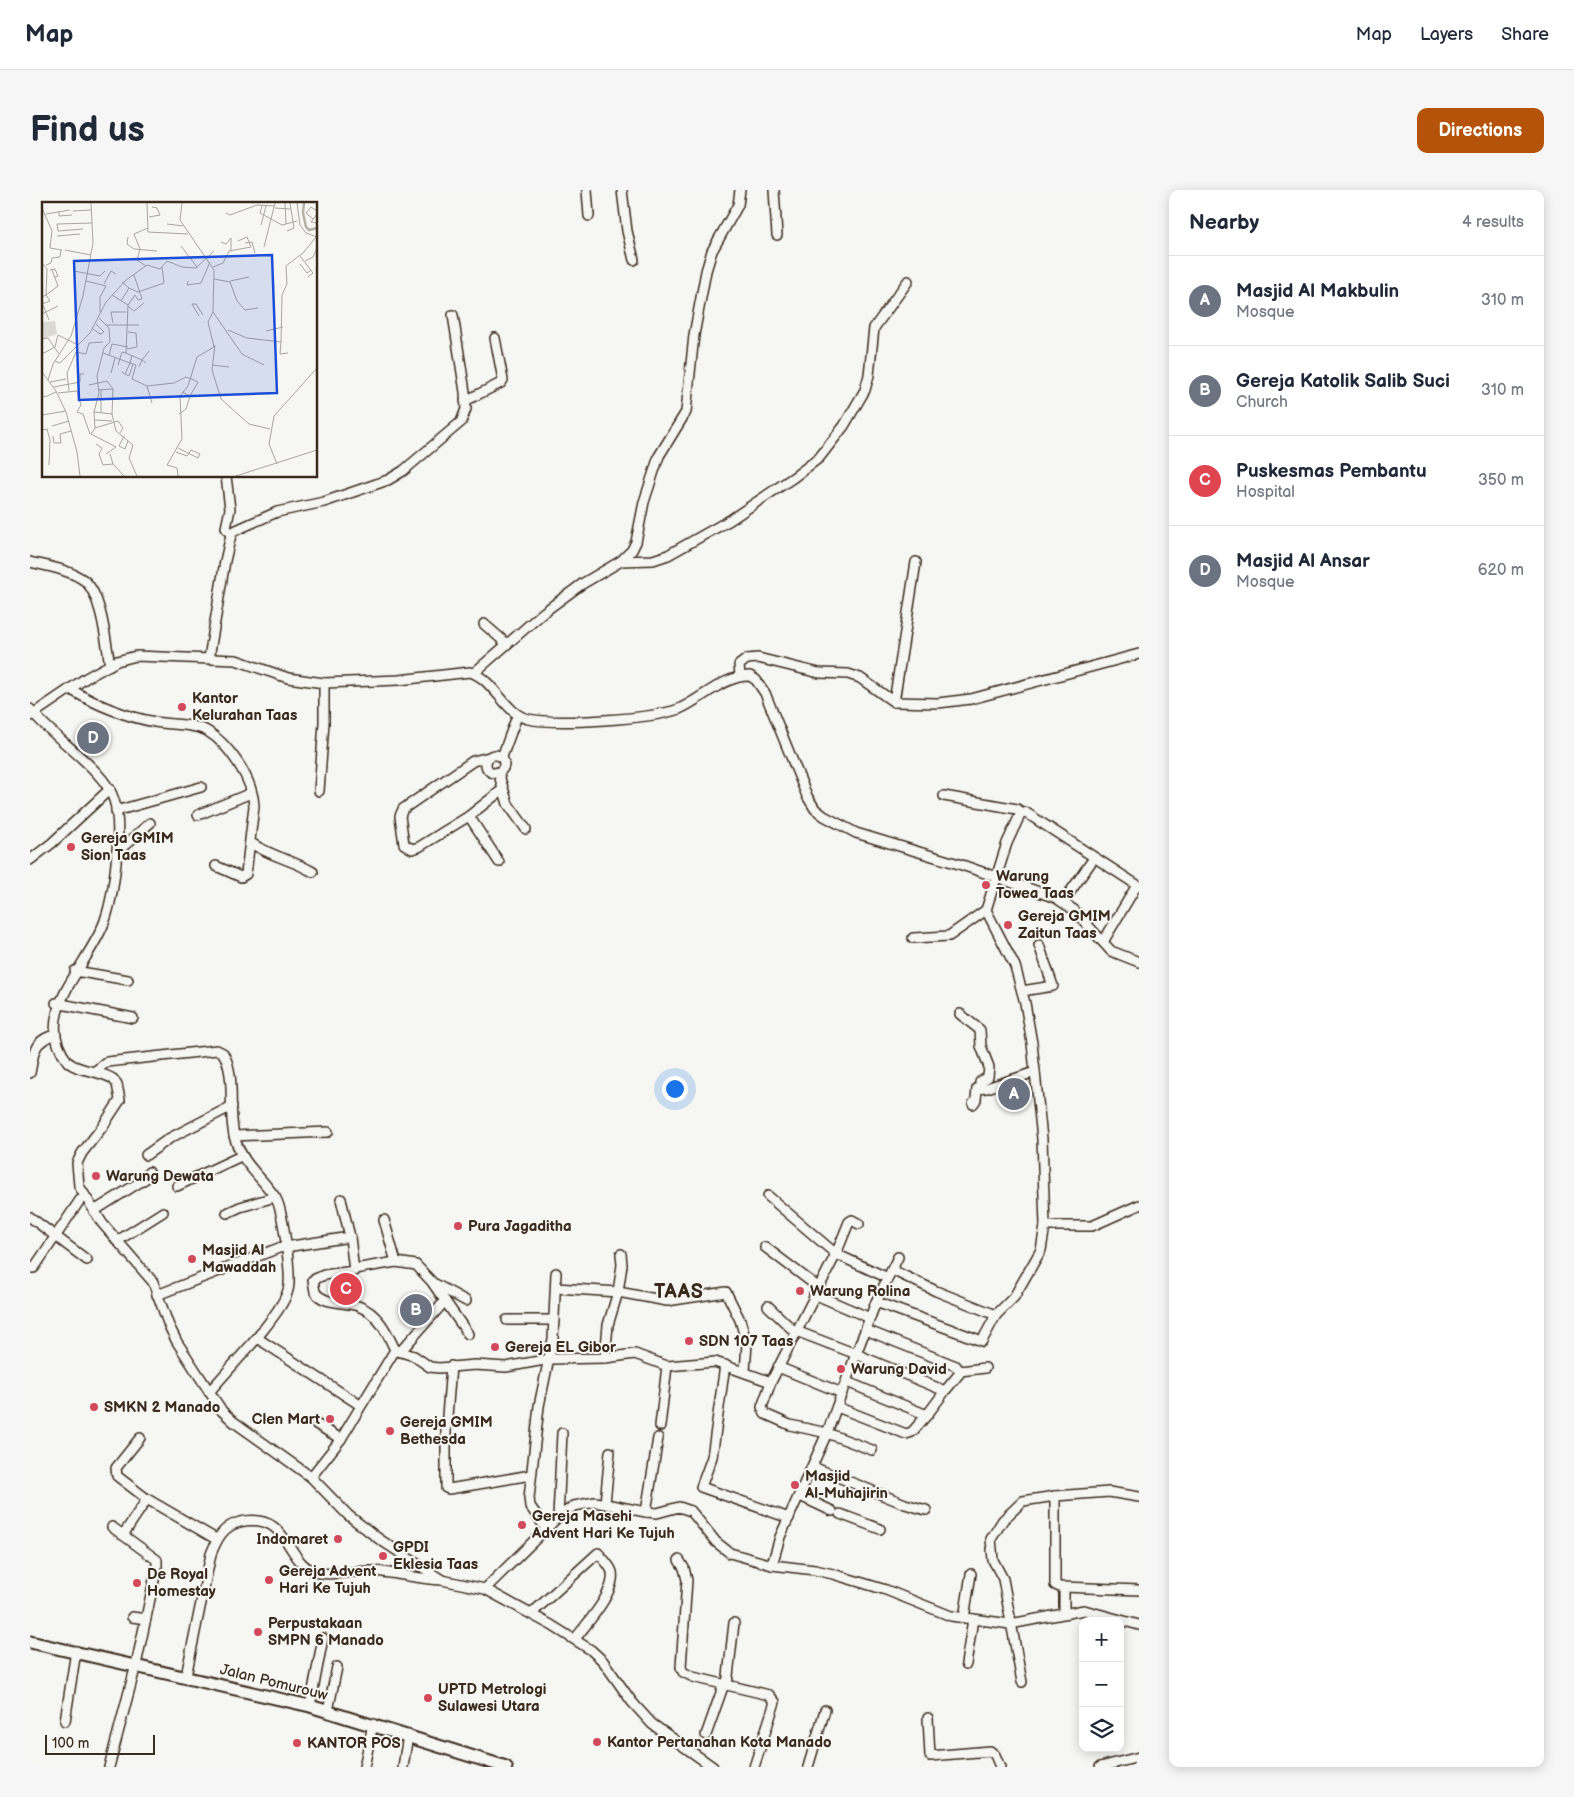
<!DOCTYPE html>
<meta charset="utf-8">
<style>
body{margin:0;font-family:"Balsamiq Sans",sans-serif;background:#f6f6f7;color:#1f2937}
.controls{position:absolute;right:15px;bottom:15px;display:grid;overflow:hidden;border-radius:10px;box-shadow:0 2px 12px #0003}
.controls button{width:45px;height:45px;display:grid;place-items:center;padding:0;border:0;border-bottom:1px solid #e0e1e3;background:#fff;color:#1f2937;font:25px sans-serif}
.scale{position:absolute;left:15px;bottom:12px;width:110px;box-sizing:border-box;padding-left:5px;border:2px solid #3b2a1e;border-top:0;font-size:14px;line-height:18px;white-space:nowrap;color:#3b2a1e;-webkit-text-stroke:4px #f6f6f2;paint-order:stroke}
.you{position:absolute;left:644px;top:898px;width:18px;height:18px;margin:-12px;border:4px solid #fff;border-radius:50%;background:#1a73e8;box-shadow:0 0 0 8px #1a73e833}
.badge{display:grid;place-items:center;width:32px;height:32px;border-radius:50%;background:#b45309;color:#fff;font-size:16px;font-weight:700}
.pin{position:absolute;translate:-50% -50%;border:2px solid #fff;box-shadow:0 1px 5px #0006}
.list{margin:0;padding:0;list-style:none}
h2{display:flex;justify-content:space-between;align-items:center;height:65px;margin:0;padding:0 20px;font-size:21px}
h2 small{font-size:16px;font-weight:400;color:#747a83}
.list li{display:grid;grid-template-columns:32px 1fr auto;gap:15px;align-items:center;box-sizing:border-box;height:90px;padding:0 20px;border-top:1px solid #e0e1e3}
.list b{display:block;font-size:19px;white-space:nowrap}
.list p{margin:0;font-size:16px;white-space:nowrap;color:#747a83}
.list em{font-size:16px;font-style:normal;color:#747a83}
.icon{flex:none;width:28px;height:28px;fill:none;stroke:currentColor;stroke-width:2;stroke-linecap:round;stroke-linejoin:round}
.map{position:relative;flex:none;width:1109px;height:1577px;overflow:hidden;border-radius:10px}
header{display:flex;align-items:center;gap:30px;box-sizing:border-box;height:70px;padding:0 25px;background:#fff;border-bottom:1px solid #e0e1e3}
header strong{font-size:24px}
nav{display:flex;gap:28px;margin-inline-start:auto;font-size:18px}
.intro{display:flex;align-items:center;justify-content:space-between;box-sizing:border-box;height:120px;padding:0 30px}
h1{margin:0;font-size:35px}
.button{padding:12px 22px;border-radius:10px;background:#b45309;color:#fff;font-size:18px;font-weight:700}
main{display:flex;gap:30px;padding:0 30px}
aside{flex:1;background:#fff;border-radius:10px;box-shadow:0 2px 12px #0003}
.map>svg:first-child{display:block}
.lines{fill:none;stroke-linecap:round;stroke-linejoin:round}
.minor-casing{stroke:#3b2a1e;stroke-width:12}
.major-casing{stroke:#3b2a1e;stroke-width:15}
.minor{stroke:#f6f6f2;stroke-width:9}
.major{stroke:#f6f6f2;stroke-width:11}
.poi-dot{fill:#d1495b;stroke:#f6f6f2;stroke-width:2}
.labels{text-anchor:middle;stroke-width:4;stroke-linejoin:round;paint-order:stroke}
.poi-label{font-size:15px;font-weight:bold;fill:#3b2a1e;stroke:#f6f6f2;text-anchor:start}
.street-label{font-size:15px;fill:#3b2a1e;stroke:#f6f6f2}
.district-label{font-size:20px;font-weight:bold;letter-spacing:1px;fill:#3b2a1e;stroke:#f6f6f2}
.inset-river{fill:none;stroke:#b6b0a9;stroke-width:2.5}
.inset-road{fill:none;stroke:#aba49d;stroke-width:1}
.view{fill:#1d4ed8;fill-opacity:0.15;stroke:#1d4ed8;stroke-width:2.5}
.inset-edge{fill:none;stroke:#3b2a1e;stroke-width:2.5}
</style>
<header>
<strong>Map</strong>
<nav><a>Map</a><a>Layers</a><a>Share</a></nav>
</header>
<div class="intro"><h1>Find us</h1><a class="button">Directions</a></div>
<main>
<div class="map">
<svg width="1109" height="1577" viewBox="0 0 1109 1577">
<rect width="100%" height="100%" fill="#f6f6f2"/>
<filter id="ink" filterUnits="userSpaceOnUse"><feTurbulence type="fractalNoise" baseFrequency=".02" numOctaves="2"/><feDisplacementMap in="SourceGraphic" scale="10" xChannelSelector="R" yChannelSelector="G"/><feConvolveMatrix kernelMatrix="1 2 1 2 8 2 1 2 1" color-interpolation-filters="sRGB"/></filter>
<g filter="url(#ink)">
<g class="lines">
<g class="minor-casing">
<g id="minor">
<path d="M557 0 559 26"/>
<path d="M592 0 597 41 604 70"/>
<path d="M744 0 747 45"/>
<path d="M435 211 471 193 473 190 465 148"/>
<path d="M196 286 200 319 196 338 201 345"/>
<path d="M591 371 602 360 606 352 614 312 629 266 656 222 664 145 676 81 682 61 708 15 710 0"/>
<path d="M0 372C16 376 41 380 55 391 72 406 76 453 80 475"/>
<path d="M454 434 477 454"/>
<path d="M179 468 195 371 201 345 204 341 247 322 294 312 358 290 373 281 431 232 436 219 435 202 423 125"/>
<path d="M444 483 514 422 552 394 591 371 623 370 638 365 700 330 764 287 789 268 814 236 835 200 839 185 844 138 878 91"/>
<path d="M710 485 709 475 717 469 728 468 789 483 818 484 830 488 864 512 908 513 941 509 1109 464"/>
<path d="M40 499C68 516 93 526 125 532 140 535 164 533 177 541 200 555 223 590 224 616L216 684 211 687 186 676"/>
<path d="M864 512 886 372"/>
<path d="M0 519C21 547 75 579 84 610 93 637 84 707 74 733 57 778 0 825 38 872 49 882 69 880 83 889L87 894 90 910 73 936 52 963 47 973 49 996 72 1033 123 1092 139 1136 147 1152 192 1221 204 1232 281 1287 318 1325 349 1349 412 1390 455 1399 521 1435 561 1460 573 1471 602 1512 622 1534 683 1577"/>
<path d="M0 526 56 488 87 471 106 466 206 470 258 488 294 493 369 490 440 482C464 489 475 524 498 529 526 535 623 529 649 519 672 509 695 485 720 486L726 490 735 503 777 606 785 619 794 626 826 643 932 675 1026 708 1044 720 1081 761 1109 772"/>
<circle cx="465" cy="574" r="9"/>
<path d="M459 567 443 571 373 619 370 626 374 654 382 659 389 657 439 626 472 600"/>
<path d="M472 567 487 526"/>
<path d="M468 582 478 614 496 639"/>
<path d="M289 601 294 533V493"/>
<path d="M914 606 987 619 993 623"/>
<path d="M86 621 171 597"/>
<path d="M168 625 221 603"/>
<path d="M439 626 469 672"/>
<path d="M221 653C240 666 263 670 283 682"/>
<path d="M86 663 120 633"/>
<path d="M0 670 22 653 80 599"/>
<path d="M1033 712 1064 668"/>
<path d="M883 748 919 746 956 720"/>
<path d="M1073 752 1107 695 1109 696"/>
<path d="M45 781 98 790"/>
<path d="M992 801 1023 796 1009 755"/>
<path d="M26 813 103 828"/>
<path d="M930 824 950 840 951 856 959 877 958 887 950 892V898"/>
<path d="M65 881 77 872 187 860 193 863C207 886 197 923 205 949 213 975 230 985 245 1007 253 1018 262 1087 258 1100 255 1114 236 1136 227 1148"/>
<path d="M0 883C4 865 2 853 21 846"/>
<path d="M943 914 946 910 947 899 957 898 1005 882"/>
<path d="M204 946 298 942"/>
<path d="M116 965 140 948 202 916"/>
<path d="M147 996 211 966"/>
<path d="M738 1006 806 1064 819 1032 822 1030 829 1034"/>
<path d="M311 1009 320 1047"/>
<path d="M64 1021 118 987 119 982"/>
<path d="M197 1023 210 1017 245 1007"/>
<path d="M0 1027 57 1070"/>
<path d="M354 1030 366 1072 386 1075 402 1092 415 1111 370 1162"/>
<path d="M1015 1036H1062L1109 1015"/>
<path d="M87 1051 133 1022"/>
<path d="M735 1057 788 1097"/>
<path d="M0 1078H4L50 1010 55 1007"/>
<path d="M324 1079 366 1072"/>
<path d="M862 1080 906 1101 966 1125"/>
<path d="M405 1094 436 1111"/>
<path d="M526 1098 588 1102 592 1075 591 1064"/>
<path d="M784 1104 840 1128"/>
<path d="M127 1105 249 1058 320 1047 324 1081 294 1085 283 1090 285 1102C294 1115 315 1111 328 1116 348 1123 357 1142 365 1160"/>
<path d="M415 1111 438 1144"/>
<path d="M846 1112 868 1067"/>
<path d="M738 1116 765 1142"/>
<path d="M477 1130H524"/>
<path d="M836 1140 926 1176 930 1181 929 1184 915 1201"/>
<path d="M766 1141 826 1164 846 1112 952 1151 966 1125 984 1107 1011 1060 1015 1036 1012 949 1002 853 995 813 985 776 956 720 977 653 990 625 995 622 1107 695"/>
<path d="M575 1168 578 1135 588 1102 637 1111 696 1102 710 1130 717 1154 715 1181"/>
<path d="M695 1175 682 1267 671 1297 759 1328"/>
<path d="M421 1176 416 1239V1298L419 1299 501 1285"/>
<path d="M748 1177 812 1203"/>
<path d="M930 1181 955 1178"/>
<path d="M741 1192 732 1217 735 1224 760 1235 797 1243 842 1260"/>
<path d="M179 1202 227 1148 330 1215"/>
<path d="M807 1217 876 1244 882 1242 897 1225 817 1192"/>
<path d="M286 1234 311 1249"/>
<path d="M630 1236 637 1176"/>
<path d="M110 1248 86 1278 87 1286 117 1309 186 1349"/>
<path d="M783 1277 875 1314 896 1320"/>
<path d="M281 1287 311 1249 365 1160 384 1166 400 1177 409 1178 445 1175 476 1177 520 1169 575 1168 605 1164 637 1176 685 1172 741 1192 806 1064 858 1088"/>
<path d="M770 1306 802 1321"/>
<path d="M575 1313 580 1262"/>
<path d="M616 1322 628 1248"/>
<path d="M810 1324 850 1339"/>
<path d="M528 1327 532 1243"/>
<path d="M517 1340 500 1316 499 1308 509 1216 523 1149 526 1083"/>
<path d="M93 1345 117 1309"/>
<path d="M649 1370 654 1378 657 1390 651 1477 653 1482 663 1487 739 1505 745 1512 724 1577"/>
<path d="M742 1375 750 1347 797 1243 826 1164 915 1201 897 1225"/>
<path d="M1033 1397 1109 1400"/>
<path d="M455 1399 528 1327 544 1316 565 1312 616 1322 627 1323 649 1317 661 1321 686 1352 700 1363 742 1375 785 1380 803 1384 856 1400 921 1426 980 1434 1054 1420 1109 1435"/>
<path d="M1034 1422V1399L1025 1395V1306L1079 1302 1109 1307"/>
<path d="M501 1424 568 1363C573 1369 580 1375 582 1382 586 1402 557 1433 545 1449"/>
<path d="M102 1427 116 1429"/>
<path d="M934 1428 941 1384"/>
<path d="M936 1474 943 1429"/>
<path d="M156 1486 181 1364C187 1349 193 1336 210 1332 263 1321 254 1377 290 1383 307 1386 326 1380 344 1381 366 1383 389 1389 412 1390"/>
<path d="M992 1492 973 1389 963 1370 961 1349 973 1330 993 1311 1025 1306"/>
<path d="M697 1495 704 1433"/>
<path d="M280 1516 293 1448"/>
<path d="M298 1521 307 1477"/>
<path d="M898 1528 900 1566 960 1561 965 1565 970 1577"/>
<path d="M35 1531 46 1461"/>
<path d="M676 1545 694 1494"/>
<path d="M79 1577 106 1475 127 1376V1370L82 1337"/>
<path d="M334 1577 343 1534"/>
<path d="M373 1577 378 1545"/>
<path d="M778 1577 795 1520"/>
<path d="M1070 1577 1109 1567"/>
</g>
</g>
<g class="major-casing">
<path id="major" d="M0 1452 280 1516 476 1577"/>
</g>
<use href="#minor" class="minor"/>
<use href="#major" class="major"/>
</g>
</g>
<g class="poi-dot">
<circle cx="152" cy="517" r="5"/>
<circle cx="41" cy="657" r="5"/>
<circle cx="956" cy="695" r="5"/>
<circle cx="978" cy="735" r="5"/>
<circle cx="66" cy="986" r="5"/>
<circle cx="428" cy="1036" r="5"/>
<circle cx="162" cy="1069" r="5"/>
<circle cx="770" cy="1101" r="5"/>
<circle cx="659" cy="1151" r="5"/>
<circle cx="465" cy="1157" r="5"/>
<circle cx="811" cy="1179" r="5"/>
<circle cx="64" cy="1217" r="5"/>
<circle cx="300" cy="1229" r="5"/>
<circle cx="360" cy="1241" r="5"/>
<circle cx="765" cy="1295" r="5"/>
<circle cx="492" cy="1335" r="5"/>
<circle cx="308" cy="1349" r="5"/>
<circle cx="353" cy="1366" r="5"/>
<circle cx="239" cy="1390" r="5"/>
<circle cx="107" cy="1393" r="5"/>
<circle cx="228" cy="1442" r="5"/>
<circle cx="398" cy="1508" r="5"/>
<circle cx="567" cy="1552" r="5"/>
<circle cx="267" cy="1553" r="5"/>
</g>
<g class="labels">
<g class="poi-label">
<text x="162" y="513">Kantor<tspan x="162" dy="17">Kelurahan Taas</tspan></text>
<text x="51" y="653">Gereja GMIM<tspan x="51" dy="17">Sion Taas</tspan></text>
<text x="966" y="691">Warung<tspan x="966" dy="17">Towea Taas</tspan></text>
<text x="988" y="731">Gereja GMIM<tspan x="988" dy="17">Zaitun Taas</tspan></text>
<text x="76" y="991">Warung Dewata</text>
<text x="438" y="1041">Pura Jagaditha</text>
<text x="172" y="1065">Masjid Al<tspan x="172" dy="17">Mawaddah</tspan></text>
<text x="780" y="1106">Warung Rolina</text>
<text x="669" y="1156">SDN 107 Taas</text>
<text x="475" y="1162">Gereja EL Gibor</text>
<text x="821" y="1184">Warung David</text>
<text x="74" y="1222">SMKN 2 Manado</text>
<text x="290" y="1234" text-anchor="end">Clen Mart</text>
<text x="370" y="1237">Gereja GMIM<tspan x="370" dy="17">Bethesda</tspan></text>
<text x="775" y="1291">Masjid<tspan x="775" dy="17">Al-Muhajirin</tspan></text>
<text x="502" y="1331">Gereja Masehi<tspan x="502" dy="17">Advent Hari Ke Tujuh</tspan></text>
<text x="298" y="1354" text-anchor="end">Indomaret</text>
<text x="363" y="1362">GPDI<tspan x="363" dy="17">Eklesia Taas</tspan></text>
<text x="249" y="1386">Gereja Advent<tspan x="249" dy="17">Hari Ke Tujuh</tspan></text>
<text x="117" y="1389">De Royal<tspan x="117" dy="17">Homestay</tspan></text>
<text x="238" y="1438">Perpustakaan<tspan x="238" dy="17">SMPN 6 Manado</tspan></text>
<text x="408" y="1504">UPTD Metrologi<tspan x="408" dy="17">Sulawesi Utara</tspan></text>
<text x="577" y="1557">Kantor Pertanahan Kota Manado</text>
<text x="277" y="1558">KANTOR POS</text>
</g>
<g class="street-label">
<text transform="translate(244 1492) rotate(14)" y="5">Jalan Pomurouw</text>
</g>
<g class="district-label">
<text x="649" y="1108">TAAS</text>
</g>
</g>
<g transform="translate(12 12)">
<rect width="275" height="275" fill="#f6f6f2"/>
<path d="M13 119 15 132 0 137V120Z" fill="#dad9d3"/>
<path class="inset-river" d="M262 1 261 11 264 25 267 28 275 26"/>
<path class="inset-road" d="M105 1 106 30 146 32M243 1 244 22M255 1 258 23 264 31 275 35M220 4 218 11 240 23 255 19M0 6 10 29 8 46 20 48M233 6 248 7M17 9V14L30 13M31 9 49 8M184 11 188 13 215 3 233 4M4 12 28 8M275 12 269 20 275 21M107 15 118 13 115 6 110 5M271 17 264 11 269 5 275 9M125 22 141 24M219 23 224 4M41 27 16 29 15 22 50 21M245 29 252 26 248 1M15 34 38 32M86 35 85 42 92 47 115 49M179 40 184 42 189 36V48M203 41 210 40 213 51M139 44 155 65M222 45 233 1M23 48 49 53M258 54 271 71 266 75M263 59 271 55 275 46M0 61 5 67 4 93 0 95M258 62 265 71 269 68M4 63 9 61 10 56 18 55 19 48M104 64 95 58 98 47 92 32 106 26M171 65 181 61 187 49 209 45 205 35 196 39M8 68 13 67 16 74 13 75M32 69 58 74 63 69M172 77 188 80 195 99 203 108 216 106M44 79 64 84 58 95V110M146 79 145 83 159 81 168 60M188 79 207 75M62 82 69 69 74 72M87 86 96 90 122 81 120 65M70 93 86 103 84 151 100 158 97 165M79 99 87 86 80 80M0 102 8 99 4 93 16 84 10 68M1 103 7 118M86 103 93 93 96 98 100 97 92 73M86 104 92 109 102 101M171 110 200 152 222 163M0 112 16 104M157 114 150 102H154L161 113M71 121 69 110H84M64 123H97M51 127 58 132 62 130 54 122M186 128 205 136 239 140 240 93 245 82 244 64 262 50 274 35M224 129 241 125M0 137 6 136 17 152M239 139 238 152 246 151M173 143 170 168 179 197 207 222 228 227M85 147 95 145 94 131 86 130M61 151 88 161 83 172 80 170M0 152 13 145 16 133 34 142M67 153 70 142 86 145M90 153 88 161 94 163 90 177 105 184 132 181 144 175 152 178 156 180 148 194M13 159 18 161 48 131 64 100 84 78 105 63 118 67 125 59 140 65 154 66 172 49M104 161 100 158 107 149M76 163 80 150 84 151M170 163 187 165M0 170 14 189 24 210 35 250 38 274M69 171 73 156M83 172 87 174 91 162M6 178 11 162 29 134 41 94 51 41 49 1M8 180 24 177M47 183 65 179 71 187M105 184 110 201M12 185 38 180V172H42M56 188 71 187 70 212M27 189 25 171 34 150 44 152 47 141 61 140M16 191 35 189 39 203 35 210 41 212 48 232M0 193 3 195 14 190M52 210 57 191 55 174 62 146 68 140 67 126 57 116M59 210V188M137 212 144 207 148 194 140 190M0 213 24 209M53 218 70 219M10 224 27 219M53 226 76 219 81 226 78 231M0 228 5 227 8 238 7 263M49 232 53 226 52 210 70 212 74 229 91 243 87 256 95 274M49 232 74 245 64 252M11 234 12 241H19L18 232 29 229M82 234 77 244 83 247 86 239M54 242 60 246 57 252 61 263 71 262 68 252M136 246 156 256 158 252M134 250 145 254 149 248 158 252M71 262 82 274M235 262 227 242 232 214 275 166M136 274 135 266 125 263 140 237 138 194 146 184 155 155 172 145 166 120 171 110 172 68 138 18 140 1M194 274 275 248"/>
<path class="view" d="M230 53 235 191 37 198 32 59Z"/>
<rect width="275" height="275" class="inset-edge"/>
</g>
</svg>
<div class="controls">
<button>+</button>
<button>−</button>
<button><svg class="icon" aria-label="layers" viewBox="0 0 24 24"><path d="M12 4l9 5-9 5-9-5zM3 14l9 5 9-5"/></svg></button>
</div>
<div class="scale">100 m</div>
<div class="you"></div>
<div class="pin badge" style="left:984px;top:904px;background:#6b7280">A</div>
<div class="pin badge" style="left:386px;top:1120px;background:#6b7280">B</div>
<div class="pin badge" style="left:316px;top:1099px;background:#e0444e">C</div>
<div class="pin badge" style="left:63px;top:548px;background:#6b7280">D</div>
</div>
<aside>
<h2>Nearby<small>4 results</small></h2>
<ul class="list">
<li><span class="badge" style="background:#6b7280">A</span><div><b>Masjid Al Makbulin</b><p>Mosque</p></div><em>310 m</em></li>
<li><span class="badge" style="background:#6b7280">B</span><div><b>Gereja Katolik Salib Suci</b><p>Church</p></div><em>310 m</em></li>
<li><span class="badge" style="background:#e0444e">C</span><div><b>Puskesmas Pembantu</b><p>Hospital</p></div><em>350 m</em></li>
<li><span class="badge" style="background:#6b7280">D</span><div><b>Masjid Al Ansar</b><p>Mosque</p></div><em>620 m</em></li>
</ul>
</aside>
</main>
